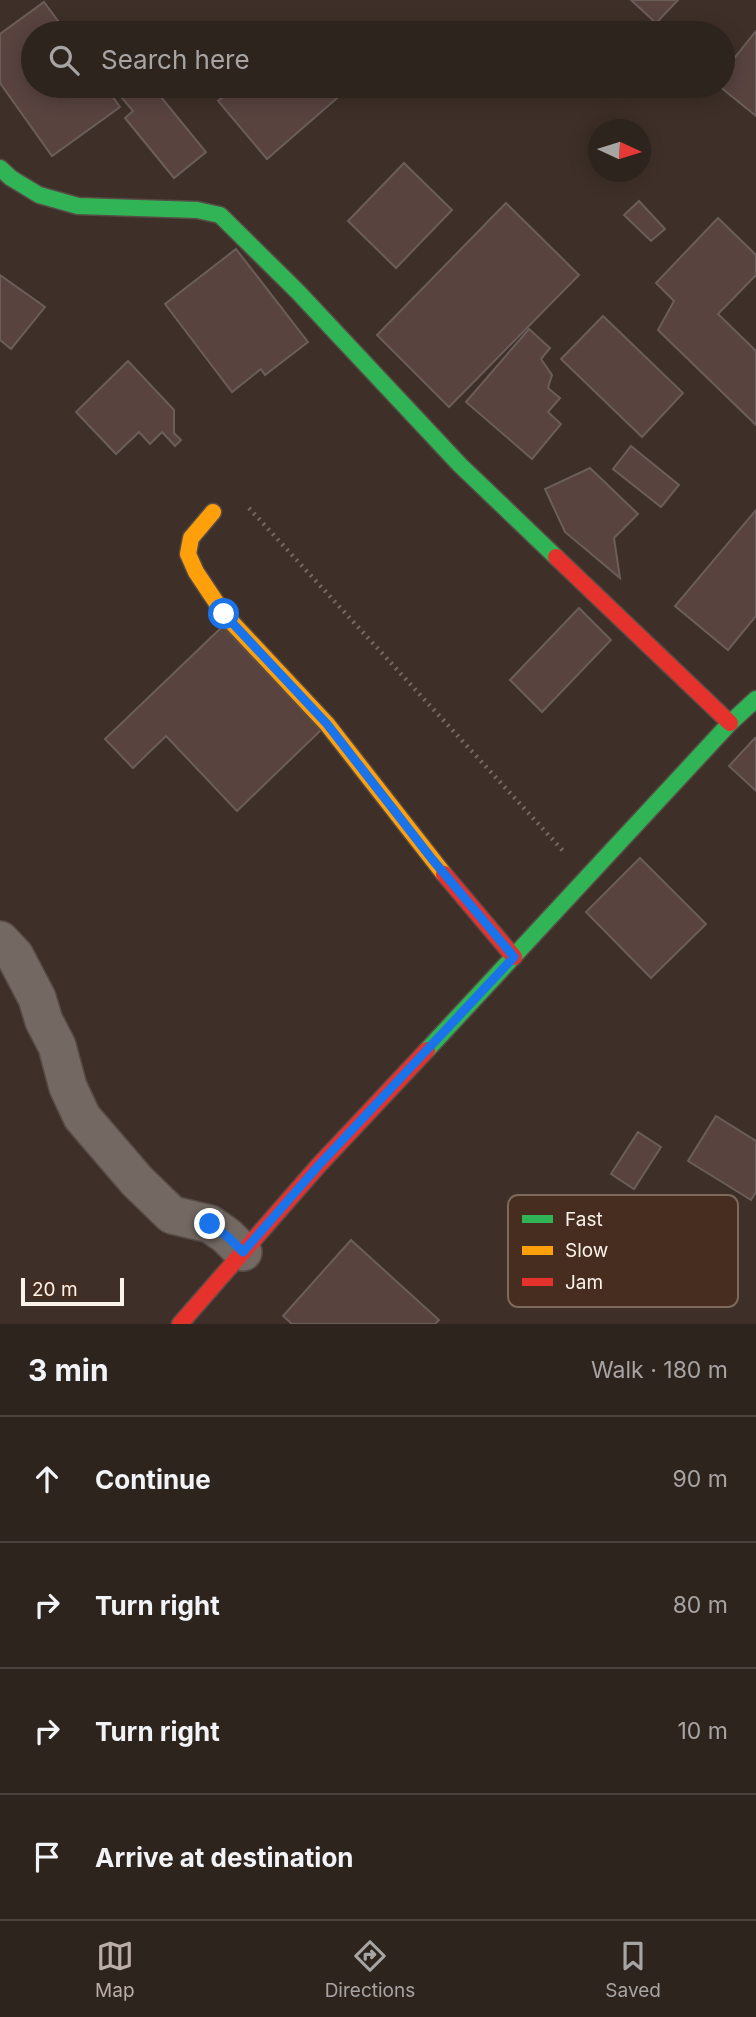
<!DOCTYPE html>
<meta charset="utf-8">
<style>
body{margin:0;font-family:Inter,sans-serif;background:#3a302b;color:#f1f3f6}
.compass{position:absolute;left:588px;top:119px;width:63px;height:63px;border-radius:50%;background:#2e241e;box-shadow:0 4px 18px #0003;rotate:94deg}
.scale{position:absolute;left:21px;bottom:18px;width:103px;box-sizing:border-box;padding-left:7px;border:4px solid #fcf2ec;border-top:0;font-size:19px;line-height:24px;white-space:nowrap;color:#fcf2ec;-webkit-text-stroke:5px #472d1f;paint-order:stroke}
.stop{position:absolute;width:21px;height:21px;margin:-16px;border:5px solid #1a73e8;border-radius:50%;background:#fff}
.stop.end{background:#1a73e8;border-color:#fff;box-shadow:0 2px 7px #0008}
.list{margin:0;padding:0;list-style:none}
h2{display:flex;justify-content:space-between;align-items:center;height:91px;margin:0;padding:0 28px;font-size:30px}
h2 small{font-size:23px;font-weight:400;color:#a7a4a4}
.list li{display:grid;grid-template-columns:46px 1fr auto;gap:21px;align-items:center;box-sizing:border-box;height:126px;padding:0 28px;border-top:2px solid #49413c}
.list b{display:block;font-size:26px;white-space:nowrap}
.list em{font-size:23px;font-style:normal;color:#a7a4a4}
.icon{flex:none;width:38px;height:38px;fill:none;stroke:currentColor;stroke-width:2;stroke-linecap:round;stroke-linejoin:round}
.map{position:relative;flex:none;width:756px;height:1324px;overflow:hidden}
.search{position:absolute;background:#2e241e;box-shadow:0 4px 18px #0003;left:21px;right:21px;top:21px;height:77px;display:flex;align-items:center;gap:18px;box-sizing:border-box;padding:0 24px;border-radius:38px;color:#a7a4a4;font-size:26px}
.sheet{height:595px;background:#2e241e}
nav{display:flex;justify-content:space-around;align-items:center;box-sizing:border-box;height:98px;border-top:2px solid #49413c;background:#2e241e;font-size:19px;color:#a7a4a4}
nav a{display:grid;justify-items:center;gap:4px}
nav .on{color:#baaea7}
.map>svg:first-child{display:block}
.building{fill:#58433f;stroke:#6b5d59;stroke-width:2}
.lines{fill:none;stroke-linecap:round;stroke-linejoin:round}
.street-casing{stroke:#574c46;stroke-width:40}
.fast-casing{stroke:#574c46;stroke-width:19}
.slow-casing{stroke:#574c46;stroke-width:19}
.jam-casing{stroke:#574c46;stroke-width:19}
.path{stroke:#746a64;stroke-width:4.5;stroke-dasharray:2 5;stroke-linecap:butt}
.street{stroke:#736862;stroke-width:37}
.fast{stroke:#30b455;stroke-width:16}
.slow{stroke:#ff9f0a;stroke-width:16}
.jam{stroke:#e5322d;stroke-width:16}
.route{stroke:#1a73e8;stroke-width:9}
.key{fill:#472d1f;stroke:#7d685c;stroke-width:2}
.key-label{font-size:19px;fill:#fcf2ec}
</style>
<div class="map">
<svg width="756" height="1324" viewBox="0 0 756 1324">
<rect width="100%" height="100%" fill="#3e3028"/>
<g class="building">
<path d="M631 0H678L656 23Z"/>
<path d="M44 2 67 33H33V86H105L120 107 52 156 0 83V34Z"/>
<path d="M756 31V116L719 86H723V72Z"/>
<path d="M112 86H152L206 152 174 178 125 118 133 111Z"/>
<path d="M237 86H337L343 93 267 159 218 101Z"/>
<path d="M404 163 452 210 396 268 348 221Z"/>
<path d="M639 201 665 229 651 241 624 215Z"/>
<path d="M506 203 579 275 449 407 377 335Z"/>
<path d="M718 218 756 255V275L718 314 756 351V425L658 330 674 301 656 283Z"/>
<path d="M236 249 308 342 265 375 261 369 232 392 165 304Z"/>
<path d="M0 275 45 307 11 349 0 340Z"/>
<path d="M603 316 683 393 642 437 561 359Z"/>
<path d="M529 329 550 348 541 359 552 375 548 388 560 398 548 412 561 424 532 459 466 402Z"/>
<path d="M128 361 174 410V433L181 440 175 446 162 432 150 444 139 432 116 454 76 412Z"/>
<path d="M631 446 679 485 661 507 613 469Z"/>
<path d="M590 468 638 514 614 538 620 578 565 532 545 489Z"/>
<path d="M756 510V616L728 650 675 606Z"/>
<path d="M579 608 611 640 542 712 510 680Z"/>
<path d="M223 626 321 730 237 811 166 736 133 768 105 739Z"/>
<path d="M755 738 756 739V791L729 766Z"/>
<path d="M640 858 706 924 651 978 586 912Z"/>
<path d="M716 1116 756 1141V1192L751 1200 688 1161Z"/>
<path d="M638 1132 661 1147 634 1189 611 1174Z"/>
<path d="M351 1240 439 1320 435 1324H292L283 1316Z"/>
</g>
<g class="lines">
<g class="street-casing">
<path id="street" d="M0 940 15 956 37 998 44 1021 57 1046 68 1087 82 1117 137 1181 172 1215 210 1224 227 1236 243 1252"/>
</g>
<g class="fast-casing">
<g id="fast">
<path d="M0 168 11 178 39 195 78 206 197 210 220 215 298 292 460 465 556 557"/>
<path d="M427 1050 730 723 756 699"/>
</g>
</g>
<g class="slow-casing">
<path id="slow" d="M213 512 191 538 188 554 196 572 224 614 327 724 444 874"/>
</g>
<g class="jam-casing">
<g id="jam">
<path d="M556 557 730 723"/>
<path d="M444 874 514 957"/>
<path d="M180 1324 319 1165 427 1050"/>
</g>
</g>
<path class="path" d="M249 508 565 853"/>
<use href="#street" class="street"/>
<use href="#fast" class="fast"/>
<use href="#slow" class="slow"/>
<use href="#jam" class="jam"/>
</g>
<g class="lines">
<path class="route" d="M210 1224 227 1236 243 1252 319 1165 514 957 432 859 327 724 224 614"/>
</g>
<rect x="508" y="1195" width="230" height="112" rx="10" class="key"/>
<rect x="522" y="1215" width="31" height="8" fill="#30b455"/>
<rect x="522" y="1246" width="31" height="9" fill="#ff9f0a"/>
<rect x="522" y="1278" width="31" height="8" fill="#e5322d"/>
<g class="key-label">
<text x="565" y="1226">Fast</text>
<text x="565" y="1257">Slow</text>
<text x="565" y="1289">Jam</text>
</g>
</svg>
<svg class="compass" viewBox="-18 -18 36 36"><path d="M0-13l5 13h-10z" fill="#e53935"/><path d="M0 13l5-13h-10z" fill="#a7a4a4"/></svg>
<div class="scale">20 m</div>
<div class="stop" style="left:224px;top:614px"></div>
<div class="stop end" style="left:210px;top:1224px"></div>
<div class="search"><svg class="icon" aria-label="search" viewBox="0 0 24 24"><circle cx="10" cy="10" r="6"/><path d="M15 15l6 6"/></svg>Search here</div>
</div>
<section class="sheet">
<h2>3 min<small>Walk · 180 m</small></h2>
<ul class="list">
<li><svg class="icon" aria-label="ahead" viewBox="0 0 24 24"><path d="M12 20V5M6 11l6-6 6 6"/></svg><div><b>Continue</b></div><em>90 m</em></li>
<li><svg class="icon" aria-label="right" viewBox="0 0 24 24"><path d="M7 20v-9h11M14 6l5 5-5 5"/></svg><div><b>Turn right</b></div><em>80 m</em></li>
<li><svg class="icon" aria-label="right" viewBox="0 0 24 24"><path d="M7 20v-9h11M14 6l5 5-5 5"/></svg><div><b>Turn right</b></div><em>10 m</em></li>
<li><svg class="icon" aria-label="arrive" viewBox="0 0 24 24"><path d="M6 21V4h12l-3 4 3 4H6"/></svg><div><b>Arrive at destination</b></div></li>
</ul>
</section>
<nav>
<a class="on"><svg class="icon" aria-label="map" viewBox="0 0 24 24"><path d="M3 6l6-2 6 2 6-2v14l-6 2-6-2-6 2zM9 4v14M15 6v14"/></svg>Map</a>
<a><svg class="icon" aria-label="directions" viewBox="0 0 24 24"><path d="M12 3l9 9-9 9-9-9zM9 14v-3h6M13 9l2 2-2 2"/></svg>Directions</a>
<a><svg class="icon" aria-label="saved" viewBox="0 0 24 24"><path d="M7 4h10v16l-5-4-5 4z"/></svg>Saved</a>
</nav>
